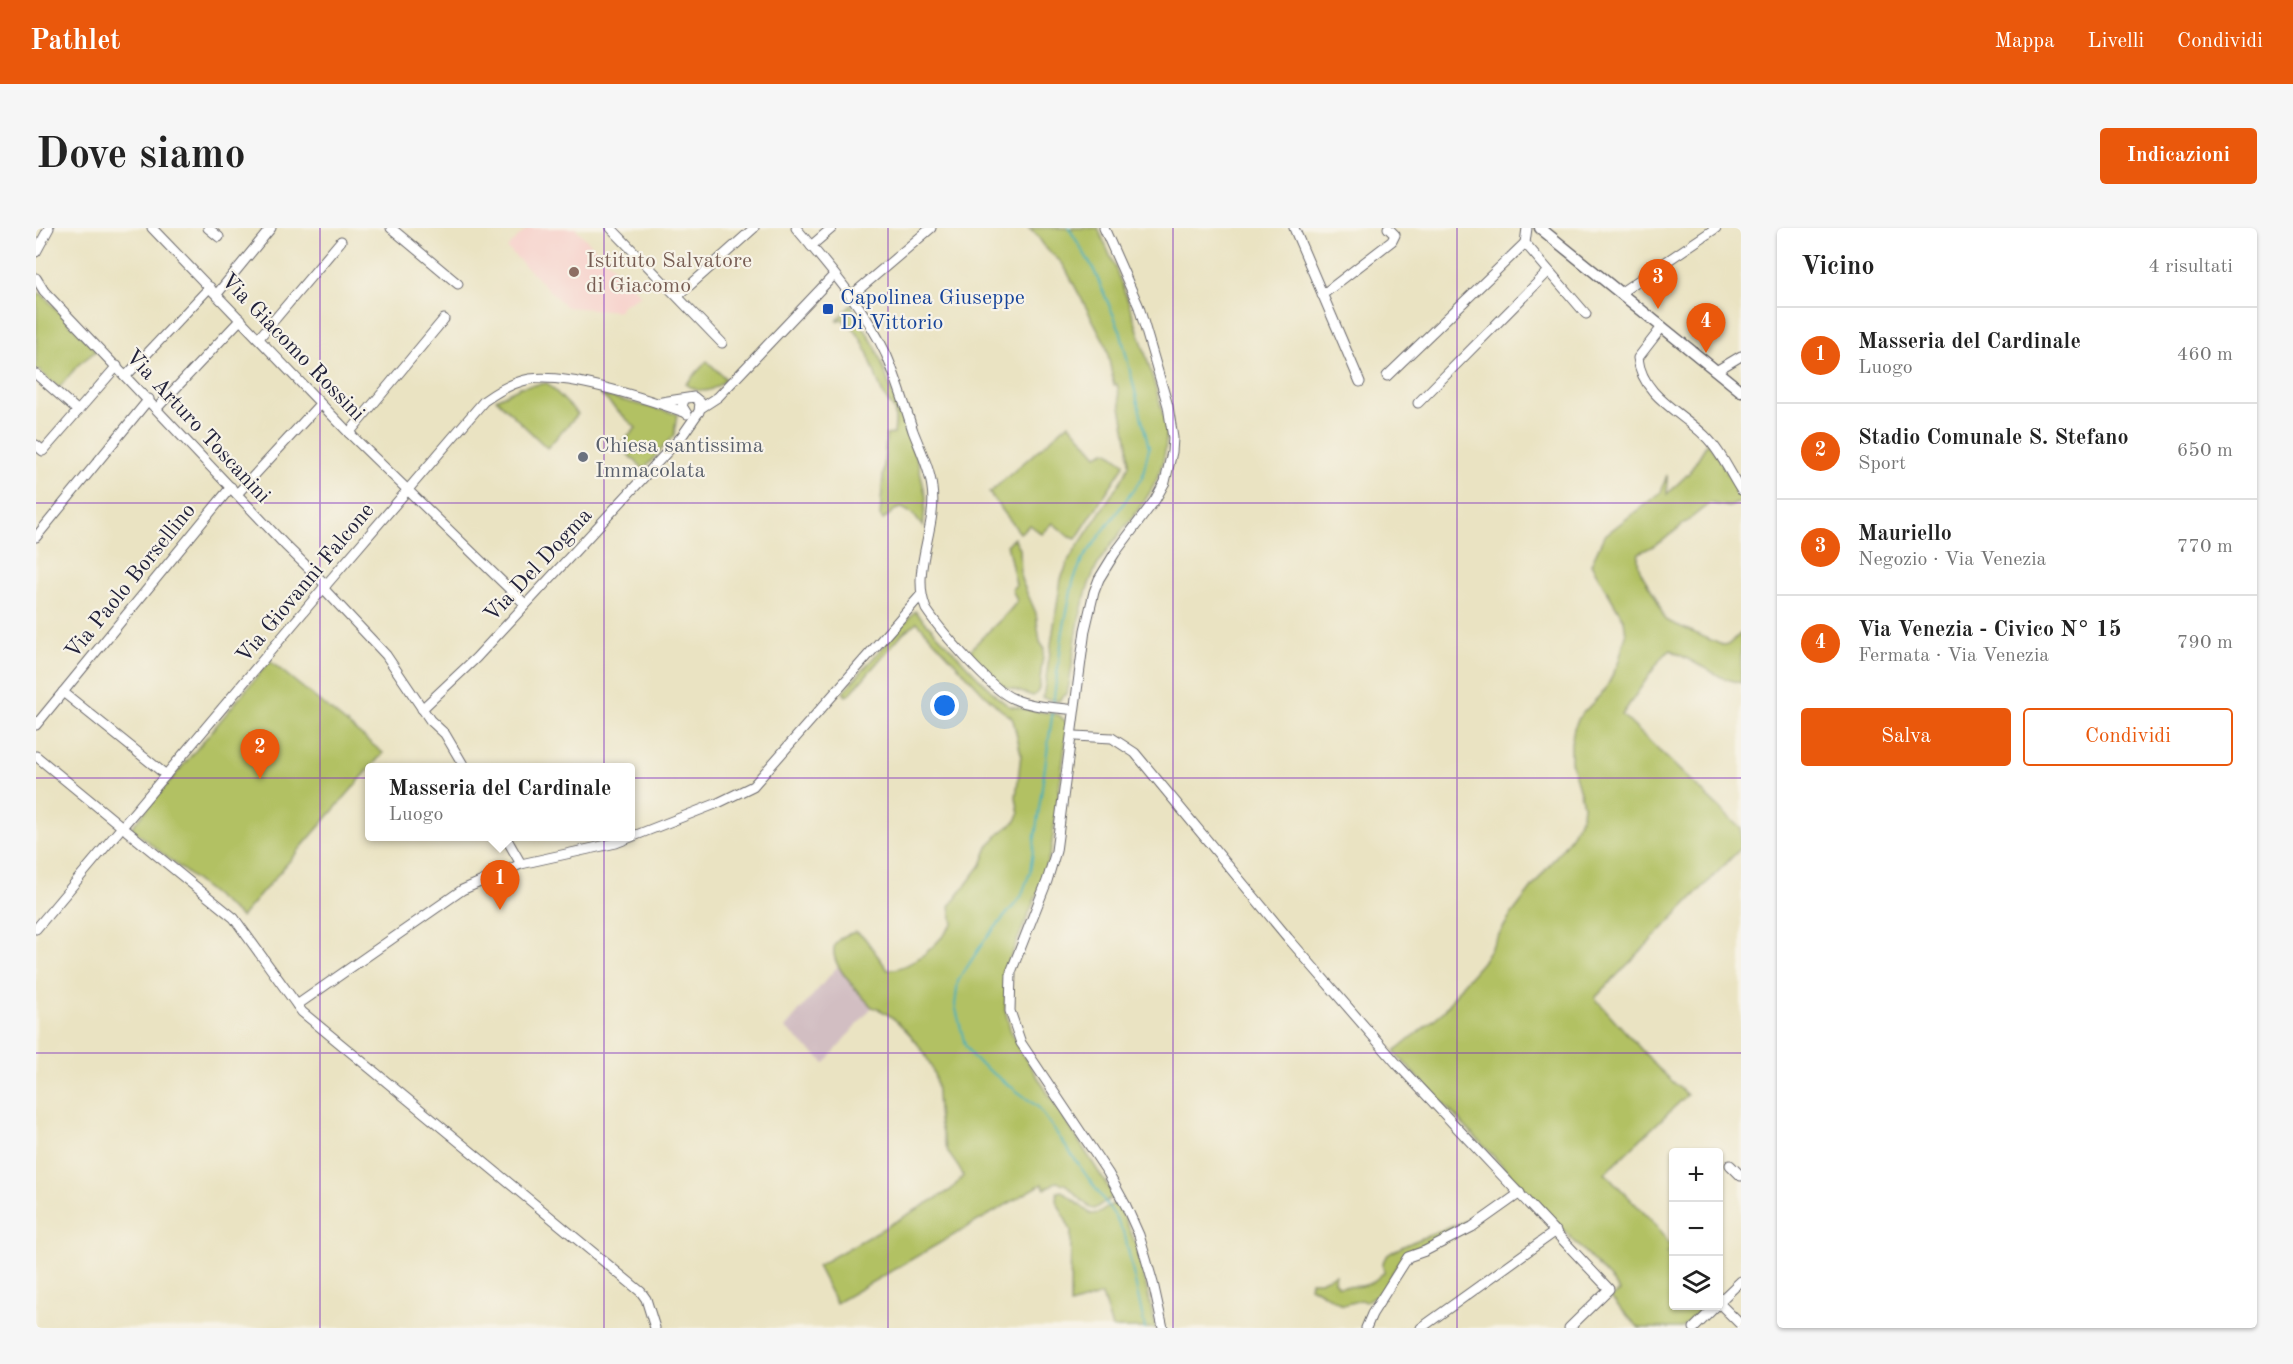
<!DOCTYPE html>
<html lang="it">
<meta charset="utf-8">
<style>
body{margin:0;font-family:"Old Standard TT",serif;background:#f6f6f6;color:#222}
.controls{position:absolute;right:18px;bottom:18px;display:grid;overflow:hidden;border-radius:6px;box-shadow:0 2px 4px #0004}
.controls button{width:54px;height:54px;display:grid;place-items:center;padding:0;border:0;border-bottom:2px solid #e0e0e0;background:#fff;color:#222;font:30px sans-serif}
.you{position:absolute;left:909px;top:478px;width:21px;height:21px;margin:-15px;border:4px solid #fff;border-radius:50%;background:#1a73e8;box-shadow:0 0 0 9px #1a73e833}
.badge{display:grid;place-items:center;width:39px;height:39px;border-radius:50%;background:#ea580c;color:#fff;font-size:20px;font-weight:700}
.pin{position:absolute;translate:-50% -50px;filter:drop-shadow(0 2px 3px #0008)}
.pin::after{content:'';position:absolute;top:32px;width:21px;height:18px;background:inherit;clip-path:polygon(0 0,100% 0,50% 100%)}
.popup{position:absolute;left:329px;top:535px;width:270px;height:78px;box-sizing:border-box;display:grid;place-content:center;border-radius:6px;background:#fff;filter:drop-shadow(0 2px 4px #0005);font-size:20px;white-space:nowrap;color:#767676}
.popup b{font-size:22px;color:#222}
.popup::after{content:'';position:absolute;left:50%;top:100%;margin-left:-12px;border:12px solid transparent;border-top-color:#fff}
.list{margin:0;padding:0;list-style:none}
h2{display:flex;justify-content:space-between;align-items:center;height:78px;margin:0;padding:0 24px;font-size:26px}
h2 small{font-size:20px;font-weight:400;color:#767676}
.list li{display:grid;grid-template-columns:39px 1fr auto;gap:18px;align-items:center;box-sizing:border-box;height:96px;padding:0 24px;border-top:2px solid #e0e0e0}
.list b{display:block;font-size:22px;white-space:nowrap}
.list p{margin:0;font-size:20px;white-space:nowrap;color:#767676}
.list em{font-size:20px;font-style:normal;color:#767676}
.actions{display:flex;gap:12px;padding:18px 24px}
.actions a{flex:1;padding:14px 0;border:2px solid #ea580c;border-radius:6px;text-align:center;font-size:21px;color:#ea580c}
.actions .main{background:#ea580c;color:#fff}
.icon{flex:none;width:33px;height:33px;fill:none;stroke:currentColor;stroke-width:2;stroke-linecap:round;stroke-linejoin:round}
.map{position:relative;flex:none;width:1705px;height:1100px;overflow:hidden;border-radius:6px}
header{display:flex;align-items:center;gap:36px;box-sizing:border-box;height:84px;padding:0 30px;background:#ea580c;color:#fff}
header strong{font-size:28px}
nav{display:flex;gap:33px;margin-inline-start:auto;font-size:21px}
.intro{display:flex;align-items:center;justify-content:space-between;box-sizing:border-box;height:144px;padding:0 36px}
h1{margin:0;font-size:42px}
.button{padding:15px 27px;border-radius:6px;background:#ea580c;color:#fff;font-size:21px;font-weight:700}
main{display:flex;gap:36px;padding:0 36px}
aside{flex:1;background:#fff;border-radius:6px;box-shadow:0 2px 4px #0004}
.map>svg:first-child{display:block}
.built{fill:#f7d0ca}
.industrial{fill:#d2bec2}
.green{fill:#b2c164;stroke:#6a7250;stroke-width:1.5}
.lines{fill:none;stroke-linecap:round;stroke-linejoin:round}
.stream{stroke:#3fafb9;stroke-width:2}
.minor-casing{stroke:#68666a;stroke-width:11}
.major-casing{stroke:#68666a;stroke-width:13}
.minor{stroke:#fff;stroke-width:9}
.major{stroke:#fff;stroke-width:10}
.grid{fill:none;stroke:#7b2cbf;stroke-width:1.5;stroke-opacity:0.55}
.education-dot{fill:#8d6e63;stroke:#f7f3e8;stroke-width:2}
.transit-dot{fill:#1a4fb4;stroke:#f7f3e8;stroke-width:2}
.worship-dot{fill:#6b7280;stroke:#f7f3e8;stroke-width:2}
.labels{text-anchor:middle;stroke-width:4.5;stroke-linejoin:round;paint-order:stroke}
.education-label{font-size:22px;fill:#785e54;stroke:#f7f3e8;text-anchor:start}
.transit-label{font-size:22px;fill:#164399;stroke:#f7f3e8;text-anchor:start}
.street-label{font-size:22px;fill:#22223b;stroke:#f7f3e8}
.worship-label{font-size:22px;fill:#5b616d;stroke:#f7f3e8;text-anchor:start}
</style>
<header>
<strong>Pathlet</strong>
<nav><a>Mappa</a><a>Livelli</a><a>Condividi</a></nav>
</header>
<div class="intro"><h1>Dove siamo</h1><a class="button">Indicazioni</a></div>
<main>
<div class="map">
<svg width="1705" height="1100" viewBox="0 0 1705 1100">
<rect width="100%" height="100%" fill="#f7f3e8"/>
<filter id="ink" filterUnits="userSpaceOnUse"><feTurbulence type="fractalNoise" baseFrequency=".0167" numOctaves="2"/><feDisplacementMap in="SourceGraphic" scale="12" xChannelSelector="R" yChannelSelector="G"/><feConvolveMatrix kernelMatrix="1 2 1 2 8 2 1 2 1" color-interpolation-filters="sRGB"/></filter>
<filter id="wash" filterUnits="userSpaceOnUse"><feTurbulence type="fractalNoise" baseFrequency=".008" numOctaves="4" result="noise"/><feDisplacementMap in="SourceGraphic" scale="24" xChannelSelector="R" yChannelSelector="G"/><feGaussianBlur stdDeviation="1.35" result="paint"/><feColorMatrix in="noise" values="0 0 0 0 0 0 0 0 0 0 0 0 0 0 0 0 0 1.4 0 .05"/><feComposite in="paint" operator="in"/></filter>
<g filter="url(#wash)">
<rect width="100%" height="100%" fill="#eae3c2"/>
<path class="built" d="M492 0H539L605 67 585 78 584 83 530 79 471 20Z"/>
<path class="industrial" d="M801 739 836 779 789 835 749 800Z"/>
<g class="green">
<path d="M992 0H1062C1083 46 1100 92 1114 141 1120 161 1127 182 1130 203 1131 216 1128 231 1124 243 1112 279 1076 308 1059 342 1042 377 1039 420 1033 457L1031 465 1023 473 1007 470 1025 351 1034 330 1088 248 1093 237 1092 217 1081 156 1078 157 1070 117 1028 38C1023 30 1015 27 1009 19 1003 12 1002 5 992 0Z"/>
<path d="M1 65 6 66 60 123 42 137 23 160 0 140Z"/>
<path d="M815 77 840 120 882 235 890 269 887 299 877 286 866 280 859 282 847 292 844 288 850 209V207L858 206C859 198 860 189 858 182 855 176 850 172 847 166 835 142 832 107 806 91L800 93Z"/>
<path d="M671 133 690 151C677 163 666 168 650 156Z"/>
<path d="M511 155 542 186 511 220 460 171 484 159Z"/>
<path d="M565 167 641 186 638 207 608 241 588 223 584 225 580 221 600 200Z"/>
<path d="M1033 195 1061 227 1069 223 1073 224 1088 235 1087 239 1040 311 1032 308 1017 295 1006 306 994 297 984 305 953 265Z"/>
<path d="M1672 214 1705 267V274L1693 279 1674 275 1625 314 1603 325C1599 342 1610 351 1617 365 1622 373 1625 383 1629 392L1686 417 1693 416 1705 405V455L1687 450 1635 422 1625 430 1586 487 1705 601V620L1559 770 1621 839 1651 867 1569 945 1620 997 1637 1021 1631 1025 1637 1032 1638 1078H1668L1646 1100H1603L1575 1070 1584 1063 1578 1055 1358 824 1408 783 1426 757 1446 734 1475 687 1534 610 1546 587 1547 577 1544 564 1535 534V515L1538 500 1544 488 1569 462 1582 436 1590 407 1588 392 1555 336 1568 308 1625 264 1631 247V266L1653 245Z"/>
<path d="M978 310 984 321 985 351 1000 385 1004 414 1008 420 1003 460 1001 465 997 468 966 458 934 423C948 404 969 392 981 373L976 361 980 357 971 316Z"/>
<path d="M879 383 960 468 973 478 1023 487 1032 496 1015 622 1002 664 972 735 969 781 974 801 983 820 1078 968 1058 981 1054 980 1029 956 1020 954 1009 961 1006 956 800 1075 781 1038 915 962 927 948C923 938 917 933 912 924 909 916 906 906 904 897 900 881 903 862 898 846 891 823 860 785 836 779 819 760 769 715 820 704L828 709 852 742C879 740 901 716 917 696L914 678 945 637 952 619 965 604 980 593 983 586 980 569 985 526 977 492 974 488 965 482 947 465 881 394 867 405 814 466 810 468 807 464Z"/>
<path d="M234 433 347 525 205 689 95 600Z"/>
<path d="M1026 963 1055 986 1063 985 1081 973 1100 1016 1120 1100H1076L1066 1067 1034 1077 1035 1003 1020 972 1021 964Z"/>
<path d="M1441 989 1442 991 1424 1001 1368 1025 1346 1063 1329 1074 1325 1072 1307 1077 1274 1058 1275 1053H1284L1300 1046 1298 1053 1302 1058C1324 1059 1332 1061 1348 1044 1347 1040 1346 1034 1349 1030 1357 1018 1424 996 1441 989Z"/>
</g>
<g class="lines">
<g class="stream">
<path d="M1017 476 1027 403 1037 354 1046 332 1106 250 1113 220 1084 102 1057 40 1033 0"/>
<path d="M1017 482 994 644 985 669 948 713 922 753 919 777 929 817 938 831 1002 879 1079 988 1089 1008 1109 1100"/>
</g>
</g>
</g>
<g filter="url(#ink)">
<g class="lines">
<g class="minor-casing">
<g id="minor">
<path d="M116 0 313 205 489 376"/>
<path d="M172 0 183 9"/>
<path d="M355 0 422 56"/>
<path d="M575 0 686 115"/>
<path d="M760 0C793 39 828 79 850 126 861 151 869 178 877 203 884 221 894 241 896 260 902 300 874 342 890 381 904 402 956 463 978 471 996 479 1018 479 1038 482"/>
<path d="M1068 0 1103 79 1132 178 1137 210 1136 224 1129 254 1119 272 1079 325 1063 351 1058 364 1049 402 1020 623 1011 653 975 744 974 783 985 815 1072 945 1090 978 1103 1007 1117 1055 1127 1100"/>
<path d="M1258 0 1324 154"/>
<path d="M1491 0 1489 15 1550 86"/>
<path d="M775 18 796 0"/>
<path d="M0 24 13 0"/>
<path d="M0 50 8 63 249 317 290 357"/>
<path d="M1584 65 1680 0"/>
<path d="M181 66 235 0"/>
<path d="M1286 67 1356 13 1359 7 1352 0"/>
<path d="M642 68 718 0"/>
<path d="M815 68 895 0"/>
<path d="M1626 99 1602 130C1606 168 1645 184 1669 208 1684 222 1694 245 1705 262"/>
<path d="M223 110 305 13"/>
<path d="M1680 143 1705 128"/>
<path d="M0 146 42 183"/>
<path d="M90 148 174 59"/>
<path d="M1351 148 1489 15"/>
<path d="M648 172 646 178 651 186"/>
<path d="M626 174 658 169 664 174 663 184"/>
<path d="M1382 175 1512 44"/>
<path d="M121 180 205 91"/>
<path d="M665 180 682 169 798 47"/>
<path d="M313 205 408 91"/>
<path d="M0 217 7 223 81 138"/>
<path d="M201 266 284 176"/>
<path d="M0 309 113 171"/>
<path d="M287 360 350 427 394 492 409 506 429 540"/>
<path d="M27 464 130 547"/>
<path d="M386 481 440 430 646 208 662 185"/>
<path d="M0 497 195 259"/>
<path d="M1039 508 1076 510 1099 525 1252 710 1361 836 1573 1061 1533 1100"/>
<path d="M0 528 85 598"/>
<path d="M91 603 198 690 266 784 605 1064 610 1071 619 1100"/>
<path d="M469 608 485 636"/>
<path d="M0 701 290 357 448 173C462 163 477 154 494 151 533 145 611 171 648 184"/>
<path d="M261 777 426 662 485 636 580 615 682 575 717 558 885 367"/>
<path d="M1694 937 1705 948"/>
<path d="M1682 1075 1705 1053"/>
<path d="M1683 1075 1705 1097"/>
<path d="M1330 1100 1336 1086 1372 1029 1389 1023 1436 999 1484 965"/>
<path d="M1385 1100 1520 1003"/>
<path d="M1658 1100 1680 1078"/>
</g>
</g>
<g class="major-casing">
<path id="major" d="M1504 0 1705 163"/>
</g>
<use href="#minor" class="minor"/>
<use href="#major" class="major"/>
</g>
</g>
<path class="grid" d="M284 0V1100M568 0V1100M852 0V1100M1137 0V1100M1421 0V1100M0 275H1705M0 550H1705M0 825H1705"/>
<circle class="education-dot" cx="538" cy="44" r="6"/>
<rect class="transit-dot" x="786" y="75" width="12" height="12" rx="3"/>
<circle class="worship-dot" cx="547" cy="229" r="6"/>
<g class="labels">
<g class="education-label">
<text x="550" y="39">Istituto Salvatore<tspan x="550" dy="25">di Giacomo</tspan></text>
</g>
<g class="transit-label">
<text x="804" y="76">Capolinea Giuseppe<tspan x="804" dy="25">Di Vittorio</tspan></text>
</g>
<g class="street-label">
<text transform="translate(258 118) rotate(46)" y="8">Via Giacomo Rossini</text>
<text transform="translate(163 197) rotate(47)" y="8">Via Arturo Toscanini</text>
<text transform="translate(501 336) rotate(-47)" y="8">Via Del Dogma</text>
<text transform="translate(93 352) rotate(-51)" y="8">Via Paolo Borsellino</text>
<text transform="translate(268 354) rotate(-50)" y="8">Via Giovanni Falcone</text>
</g>
<g class="worship-label">
<text x="559" y="224">Chiesa santissima<tspan x="559" dy="25">Immacolata</tspan></text>
</g>
</g>
</svg>
<div class="controls">
<button>+</button>
<button>−</button>
<button><svg class="icon" aria-label="layers" viewBox="0 0 24 24"><path d="M12 4l9 5-9 5-9-5zM3 14l9 5 9-5"/></svg></button>
</div>
<div class="you"></div>
<div class="pin badge" style="left:464px;top:682px">1</div>
<div class="popup"><b>Masseria del Cardinale</b>Luogo</div>
<div class="pin badge" style="left:224px;top:551px">2</div>
<div class="pin badge" style="left:1622px;top:81px">3</div>
<div class="pin badge" style="left:1670px;top:125px">4</div>
</div>
<aside>
<h2>Vicino<small>4 risultati</small></h2>
<ul class="list">
<li><span class="badge">1</span><div><b>Masseria del Cardinale</b><p>Luogo</p></div><em>460 m</em></li>
<li><span class="badge">2</span><div><b>Stadio Comunale S. Stefano</b><p>Sport</p></div><em>650 m</em></li>
<li><span class="badge">3</span><div><b>Mauriello</b><p>Negozio · Via Venezia</p></div><em>770 m</em></li>
<li><span class="badge">4</span><div><b>Via Venezia - Civico N° 15</b><p>Fermata · Via Venezia</p></div><em>790 m</em></li>
</ul>
<div class="actions"><a class="main">Salva</a><a>Condividi</a></div>
</aside>
</main>
